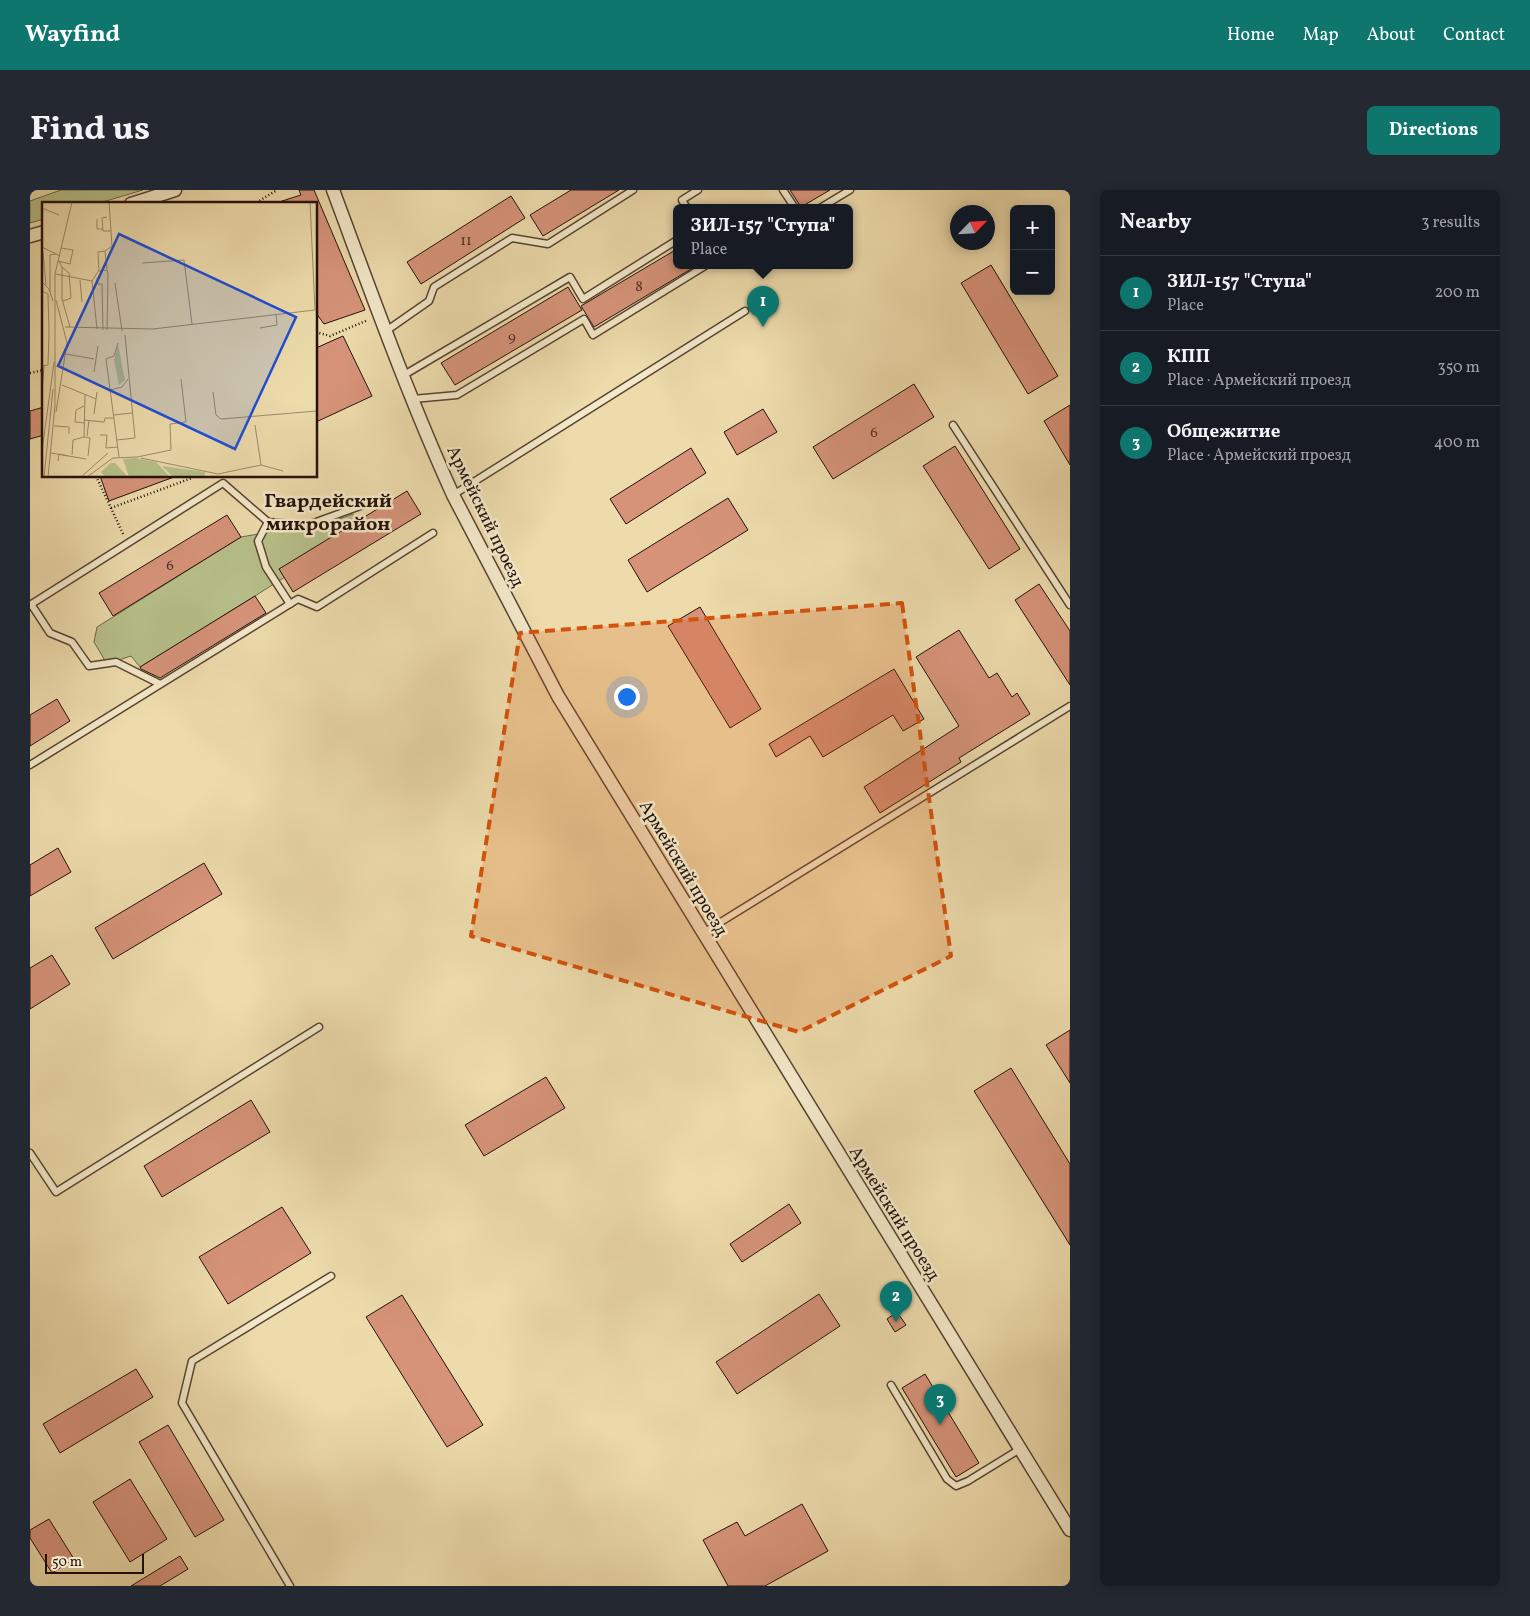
<!DOCTYPE html>
<meta charset="utf-8">
<style>
body{margin:0;font-family:Vollkorn,serif;background:#242831;color:#f1f3f6}
.controls{position:absolute;right:15px;top:15px;display:grid;overflow:hidden;border-radius:8px;box-shadow:0 2px 12px #0003}
.controls button{width:45px;height:45px;display:grid;place-items:center;padding:0;border:0;border-bottom:1px solid #363941;background:#171b24;color:#f1f3f6;font:25px sans-serif}
.compass{position:absolute;left:920px;top:15px;width:45px;height:45px;border-radius:50%;background:#171b24;box-shadow:0 2px 12px #0003;rotate:65deg}
.scale{position:absolute;left:15px;bottom:12px;width:99px;box-sizing:border-box;padding-left:5px;border:2px solid #24110a;border-top:0;font-size:14px;line-height:18px;white-space:nowrap;color:#24110a;-webkit-text-stroke:4px #f3e8c9;paint-order:stroke}
.you{position:absolute;left:596px;top:506px;width:18px;height:18px;margin:-12px;border:4px solid #fff;border-radius:50%;background:#1a73e8;box-shadow:0 0 0 8px #1a73e833}
.badge{display:grid;place-items:center;width:32px;height:32px;border-radius:50%;background:#0f766e;color:#fff;font-size:16px;font-weight:700}
.pin{position:absolute;translate:-50% -41px;filter:drop-shadow(0 1px 2px #0008)}
.pin::after{content:'';position:absolute;top:26px;width:18px;height:15px;background:inherit;clip-path:polygon(0 0,100% 0,50% 100%)}
.popup{position:absolute;left:643px;top:14px;width:180px;height:65px;box-sizing:border-box;display:grid;place-content:center;border-radius:8px;background:#171b24;filter:drop-shadow(0 1px 4px #0005);font-size:16px;white-space:nowrap;color:#9ea1a6}
.popup b{font-size:19px;color:#f1f3f6}
.popup::after{content:'';position:absolute;left:50%;top:100%;margin-left:-10px;border:10px solid transparent;border-top-color:#171b24}
.list{margin:0;padding:0;list-style:none}
h2{display:flex;justify-content:space-between;align-items:center;height:65px;margin:0;padding:0 20px;font-size:21px}
h2 small{font-size:16px;font-weight:400;color:#9ea1a6}
.list li{display:grid;grid-template-columns:32px 1fr auto;gap:15px;align-items:center;box-sizing:border-box;height:75px;padding:0 20px;border-top:1px solid #363941}
.list b{display:block;font-size:19px;white-space:nowrap}
.list p{margin:0;font-size:16px;white-space:nowrap;color:#9ea1a6}
.list em{font-size:16px;font-style:normal;color:#9ea1a6}
.map{position:relative;flex:none;width:1040px;height:1396px;overflow:hidden;border-radius:8px}
header{display:flex;align-items:center;gap:30px;box-sizing:border-box;height:70px;padding:0 25px;background:#0f766e;color:#fff}
header strong{font-size:24px}
nav{display:flex;gap:28px;margin-inline-start:auto;font-size:18px}
.intro{display:flex;align-items:center;justify-content:space-between;box-sizing:border-box;height:120px;padding:0 30px}
h1{margin:0;font-size:35px}
.button{padding:12px 22px;border-radius:8px;background:#0f766e;color:#fff;font-size:18px;font-weight:700}
main{display:flex;gap:30px;padding:0 30px}
aside{flex:1;background:#171b24;border-radius:8px;box-shadow:0 2px 12px #0003}
.map>svg:first-child{display:block}
.green{fill:#b7c08a;stroke:#6e684a}
.building{fill:#d6937a;stroke:#24110a}
.lines{fill:none;stroke-linecap:round;stroke-linejoin:round}
.service-casing{stroke:#564432;stroke-width:9}
.minor-casing{stroke:#564432;stroke-width:15}
.path{stroke:#24110a;stroke-width:2.5;stroke-dasharray:1 2.5;stroke-linecap:butt}
.service{stroke:#f3e8c9;stroke-width:6}
.minor{stroke:#f3e8c9;stroke-width:12}
.marked{fill:#d4520c;fill-opacity:0.2;stroke:#d4520c;stroke-width:4;stroke-dasharray:10 6;stroke-linejoin:round}
.labels{text-anchor:middle;stroke-width:5;stroke-linejoin:round;paint-order:stroke}
.number-label{font-size:15px;fill:#503226}
.street-label{font-size:18px;fill:#24110a;stroke:#f3e8c9}
.quarter-label{font-size:20px;font-weight:bold;fill:#24110a;stroke:#f3e8c9}
.inset-road{fill:none;stroke:#9d8a6b;stroke-width:1}
.view{fill:#1d4ed8;fill-opacity:0.15;stroke:#1d4ed8;stroke-width:2.5}
.inset-edge{fill:none;stroke:#24110a;stroke-width:2.5}
</style>
<header>
<strong>Wayfind</strong>
<nav><a>Home</a><a>Map</a><a>About</a><a>Contact</a></nav>
</header>
<div class="intro"><h1>Find us</h1><a class="button">Directions</a></div>
<main>
<div class="map">
<svg width="1040" height="1396" viewBox="0 0 1040 1396">
<rect width="100%" height="100%" fill="#eddbac"/>
<filter id="stains"><feTurbulence type="fractalNoise" baseFrequency=".004" numOctaves="4"/><feColorMatrix values="0 0 0 0 .2 0 0 0 0 .09 0 0 0 0 .02 0 0 0 .5 -.17"/></filter>
<radialGradient id="worn" r=".72"><stop offset=".6" stop-color="#630" stop-opacity="0"/><stop offset="1" stop-color="#630" stop-opacity=".3"/></radialGradient>
<g class="green">
<path d="M31 0H113L66 14H14V29L0 33V11Z"/>
<path d="M323 324 334 337 225 406 110 477 101 466 77 474 64 452 67 437 211 347 252 340H278Z"/>
</g>
<g class="building">
<path d="M269 0H284L335 120 294 134 286 123V14H250L249 12 271 5Z"/>
<path d="M541 0H589L513 46 500 25Z"/>
<path d="M760 0H800L771 17Z"/>
<path d="M481 6 495 28 391 94 377 72Z"/>
<path d="M647 59V76H666L564 137 551 116Z"/>
<path d="M961 75 1028 186 998 204 931 93Z"/>
<path d="M538 97 552 120 425 195 411 173Z"/>
<path d="M313 146 342 206 286 232V158Z"/>
<path d="M884 194 904 227 803 289 783 257Z"/>
<path d="M1040 215V275L1014 231Z"/>
<path d="M14 217V245L0 249V221Z"/>
<path d="M733 219 747 242 707 265 694 242Z"/>
<path d="M925 256 990 359 959 379 893 276Z"/>
<path d="M661 258 676 283 596 334 580 309Z"/>
<path d="M70 286H144V287L79 311Z"/>
<path d="M377 301 391 324 263 402 249 379Z"/>
<path d="M698 308 718 340 617 402 598 370Z"/>
<path d="M197 325 211 347 83 426 69 403Z"/>
<path d="M1009 394 1040 441V495L985 410Z"/>
<path d="M225 406 236 423 130 488 111 479 110 477Z"/>
<path d="M670 417 731 519 700 538 638 436Z"/>
<path d="M929 440 959 488 967 483 982 507 987 503 1000 524 929 568 931 572 850 623 834 597 929 536 886 467Z"/>
<path d="M864 479 894 529 873 541 863 525 793 567 780 546 746 567 739 554Z"/>
<path d="M27 509 40 531 0 556V525Z"/>
<path d="M28 658 41 682 0 706V675Z"/>
<path d="M174 673 192 704 83 769 65 738Z"/>
<path d="M22 765 40 794 0 819V778Z"/>
<path d="M1040 840V893L1016 855Z"/>
<path d="M981 878 1040 974V1055L944 901Z"/>
<path d="M516 887 535 918 454 966 435 935Z"/>
<path d="M221 910 240 942 132 1007 114 976Z"/>
<path d="M759 1014 771 1033 712 1072 700 1054Z"/>
<path d="M252 1017 281 1063 198 1114 169 1067Z"/>
<path d="M789 1104 810 1136 707 1204 686 1172Z"/>
<path d="M372 1105 453 1235 417 1257 336 1127Z"/>
<path d="M867 1122 876 1135 865 1142 857 1129Z"/>
<path d="M106 1179 123 1207 30 1263 13 1234Z"/>
<path d="M895 1184 949 1273 926 1287 872 1198Z"/>
<path d="M138 1235 194 1330 165 1347 109 1252Z"/>
<path d="M100 1289 137 1349 100 1372 63 1312Z"/>
<path d="M772 1314 798 1361 735 1396H698L673 1350 707 1332 715 1346Z"/>
<path d="M19 1329 44 1369 22 1383 0 1348V1340Z"/>
<path d="M150 1366 158 1379 130 1396H101Z"/>
</g>
<g class="lines">
<g class="service-casing">
<g id="service">
<path d="M753 0 765 18"/>
<path d="M657 18 652 10 668 0"/>
<path d="M790 18 820 0"/>
<path d="M356 141 399 111 404 97 482 48 518 54 603 0"/>
<path d="M374 185 540 87 553 109 647 50"/>
<path d="M383 209 427 205 554 129 563 145 675 76"/>
<path d="M923 235 1040 415"/>
<path d="M423 305 715 121"/>
<path d="M238 332 228 351 236 377 260 414"/>
<path d="M1 414 20 443 42 452 59 476 86 472 130 494"/>
<path d="M0 415 193 293 238 332 278 335 333 315"/>
<path d="M0 575 268 409 287 417 403 343"/>
<path d="M673 743 1040 516"/>
<path d="M0 963 26 1002 289 837"/>
<path d="M861 1195 917 1289 926 1296 938 1291 990 1259"/>
<path d="M260 1396 152 1213 162 1171 301 1086"/>
</g>
</g>
<g class="minor-casing">
<g id="minor">
<path d="M303 0C341 102 378 206 423 305L528 506 1040 1340"/>
<path d="M101 14 145 0"/>
<path d="M0 46 14 42"/>
</g>
</g>
<g class="path">
<path d="M229 14V11L247 0"/>
<path d="M286 142 300 146 338 130"/>
<path d="M0 183 14 180"/>
<path d="M66 286 94 346"/>
<path d="M81 318 162 288 161 286"/>
</g>
<use href="#service" class="service"/>
<use href="#minor" class="minor"/>
</g>
<path class="marked" d="M872 413 921 766 769 842 441 746 490 443Z"/>
<g class="labels">
<g class="number-label">
<text x="436" y="55">11</text>
<text x="609" y="101">8</text>
<text x="482" y="151">9</text>
<text x="844" y="247">6</text>
<text x="140" y="380">6</text>
</g>
<g class="street-label">
<text transform="translate(456 326) rotate(64)" y="6">Армейский проезд</text>
<text transform="translate(654 678) rotate(59)" y="6">Армейский проезд</text>
<text transform="translate(865 1023) rotate(58)" y="6">Армейский проезд</text>
</g>
<g class="quarter-label">
<text x="298" y="317">Гвардейский<tspan x="298" dy="23">микрорайон</tspan></text>
</g>
</g>
<g transform="translate(12 12)">
<rect width="275" height="275" fill="#eddbac"/>
<path d="M76 142 83 178 77 183 72 158ZM94 256 114 260 128 275H87L81 257ZM69 261H73L86 275H63L59 270ZM120 264 163 270V275H131Z" fill="#b7c08a"/>
<path class="inset-road" d="M0 6 17 13M65 15 60 16 61 29H69M55 17V27H61M0 45 18 54M63 49 70 44 67 0M1 51 4 83M16 59 28 62 31 48 19 46M17 59 20 65V97L28 125M100 61 142 58 150 122M20 65 27 71 29 96 21 99M57 69 65 68 66 72 65 128M14 72 50 79 55 127M55 76 56 82H60L61 128M38 78 40 100M50 79 57 68 56 50 63 49 65 67M0 80 7 87 11 99M73 81 80 129M0 89 6 92 7 130 6 163 0 164M8 90V53L14 52M23 125 111 127 273 108 268 0M218 126 235 123 234 113M76 141 72 154 64 157 77 255M24 152 52 157M52 170 56 144M20 183 54 197M68 188 80 185 86 177M171 190 174 213 179 217 275 209M0 191 2 164M43 193 42 235 48 236 46 254M42 204 34 208 33 220 43 221M14 210 25 141 14 98M52 212 55 190M72 213 90 211M42 218 62 220 63 216H72M12 224 27 225V232M58 233H65L64 246 76 245M45 234 47 218M75 238 93 236 83 133M0 249 12 160M9 251 44 257M30 253 31 238 42 235M99 256 176 272 219 263 213 223M16 259 17 252 26 254M219 263 241 269M2 275 11 187M6 275 13 204V72L30 0M39 275 66 251M45 275 71 256 95 255 129 248 128 222 144 220 139 177"/>
<path class="view" d="M77 32 254 115 193 247 16 164Z"/>
<rect width="275" height="275" class="inset-edge"/>
</g>
<rect width="100%" height="100%" filter="url(#stains)"/>
<rect width="100%" height="100%" fill="url(#worn)"/>
</svg>
<div class="controls">
<button>+</button>
<button>−</button>
</div>
<svg class="compass" viewBox="-18 -18 36 36"><path d="M0-13l5 13h-10z" fill="#e53935"/><path d="M0 13l5-13h-10z" fill="#9ea1a6"/></svg>
<div class="scale">50 m</div>
<div class="you"></div>
<div class="pin badge" style="left:733px;top:137px">1</div>
<div class="popup"><b>ЗИЛ-157 &quot;Ступа&quot;</b>Place</div>
<div class="pin badge" style="left:866px;top:1132px">2</div>
<div class="pin badge" style="left:910px;top:1235px">3</div>
</div>
<aside>
<h2>Nearby<small>3 results</small></h2>
<ul class="list">
<li><span class="badge">1</span><div><b>ЗИЛ-157 &quot;Ступа&quot;</b><p>Place</p></div><em>200 m</em></li>
<li><span class="badge">2</span><div><b>КПП</b><p>Place · Армейский проезд</p></div><em>350 m</em></li>
<li><span class="badge">3</span><div><b>Общежитие</b><p>Place · Армейский проезд</p></div><em>400 m</em></li>
</ul>
</aside>
</main>
